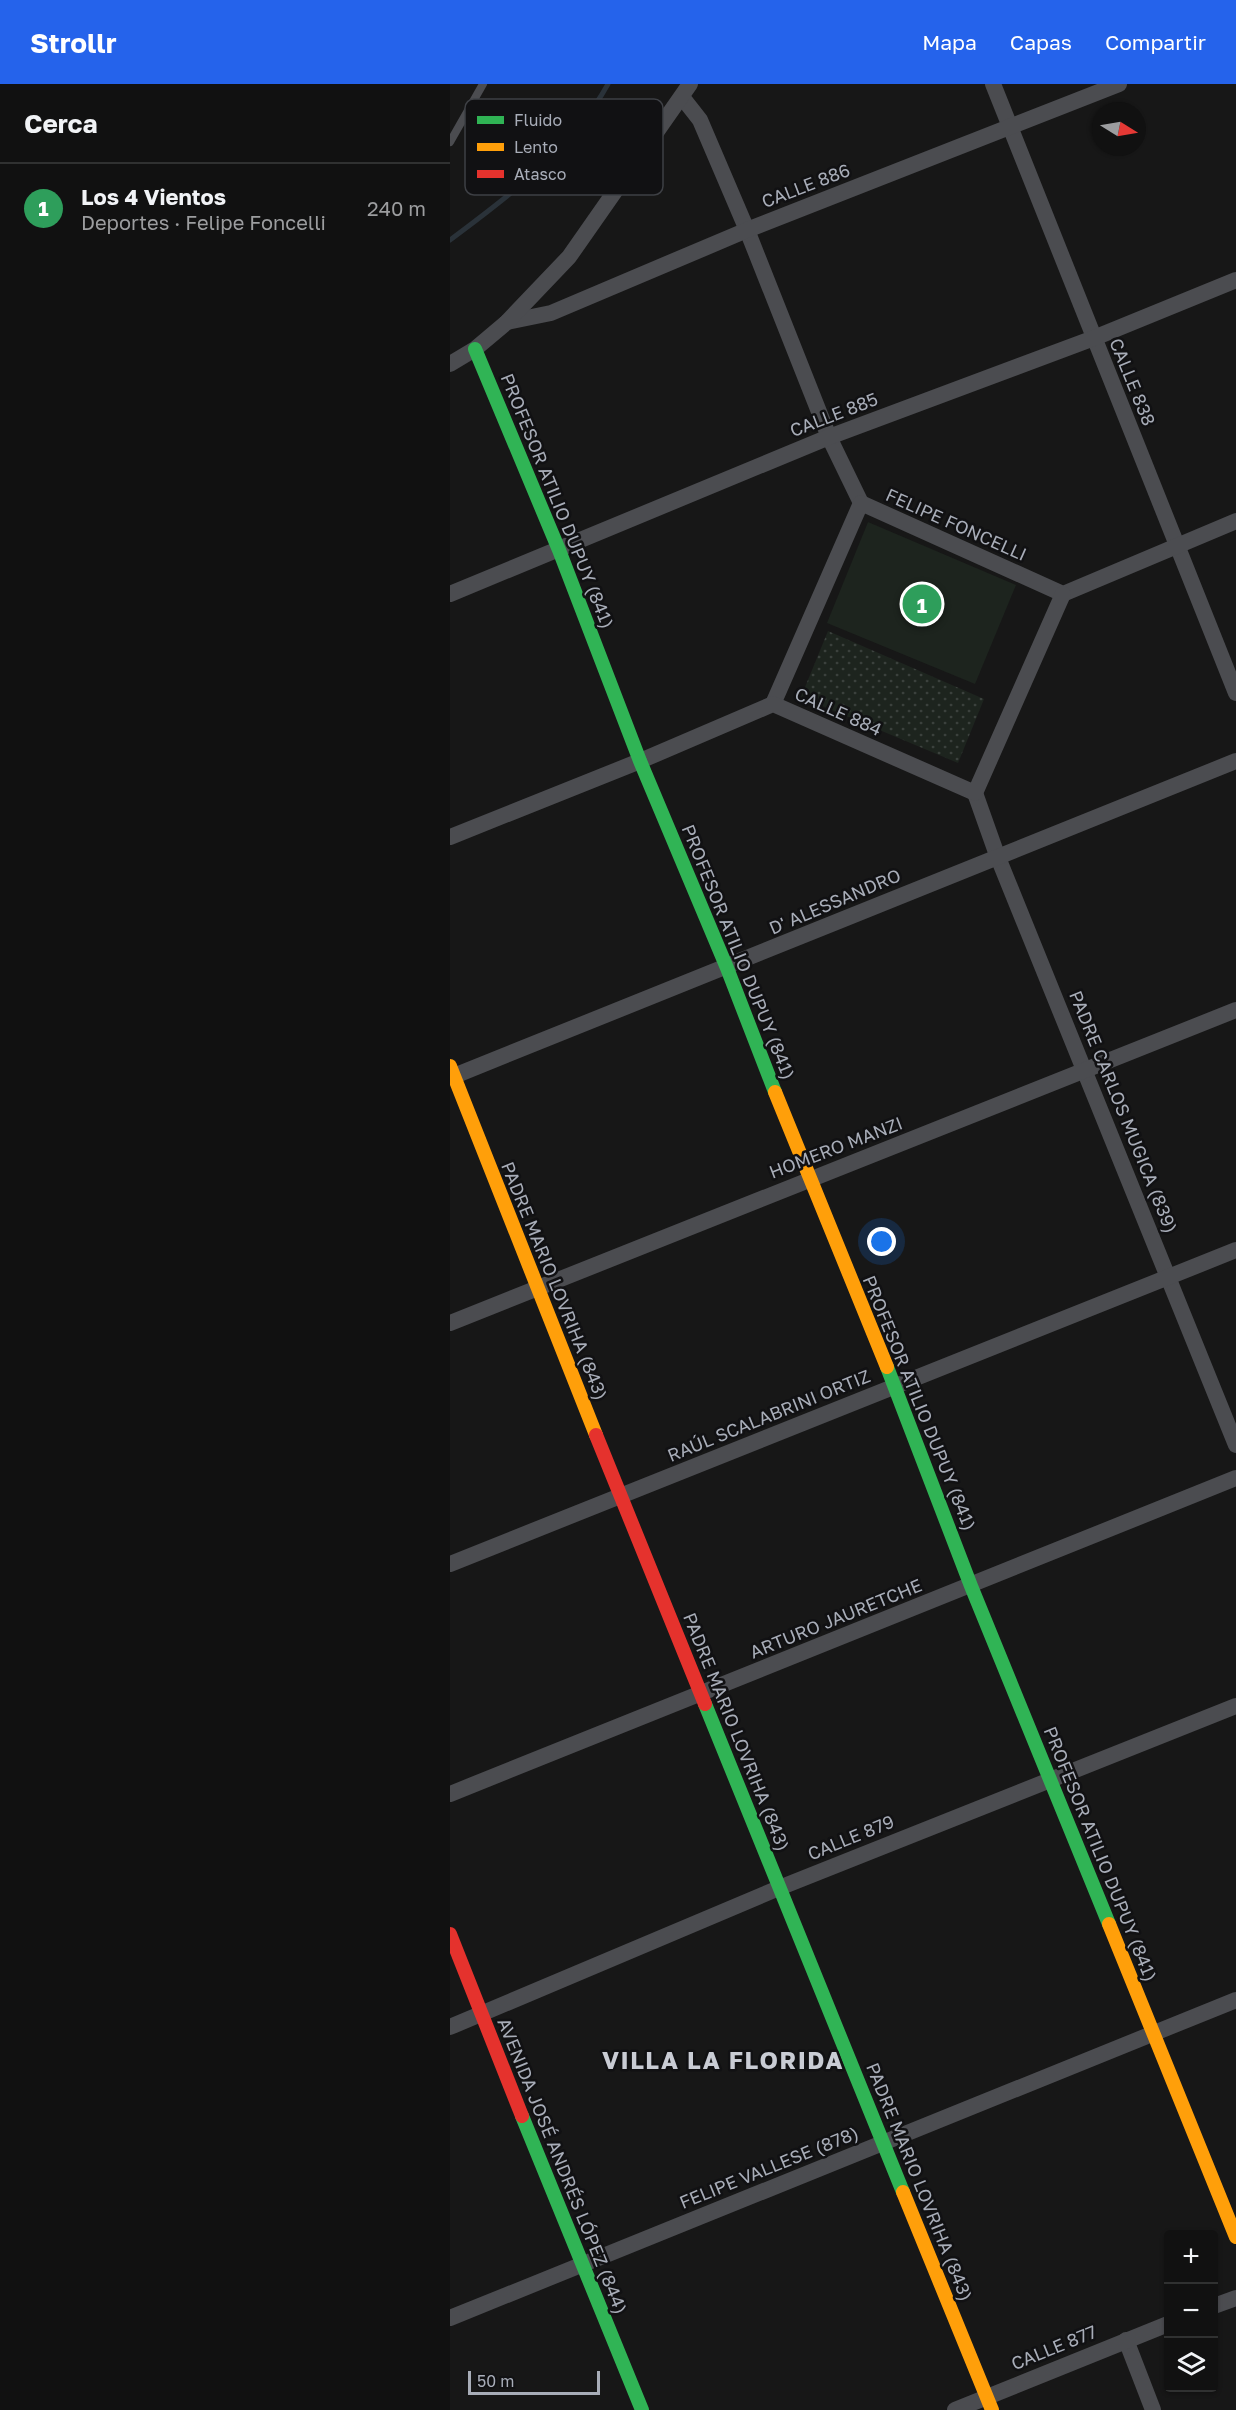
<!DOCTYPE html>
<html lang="es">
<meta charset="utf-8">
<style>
body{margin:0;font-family:"Golos Text",sans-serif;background:#1e1f1f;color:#f1f3f6}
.controls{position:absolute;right:18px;bottom:18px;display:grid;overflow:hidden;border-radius:6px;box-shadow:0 2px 4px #0004}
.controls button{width:54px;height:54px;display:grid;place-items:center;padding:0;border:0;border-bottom:2px solid #303131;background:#111;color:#f1f3f6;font:30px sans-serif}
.compass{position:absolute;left:642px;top:18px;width:54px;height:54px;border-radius:50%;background:#111;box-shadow:0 2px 4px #0004;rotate:101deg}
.scale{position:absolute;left:18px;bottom:15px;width:132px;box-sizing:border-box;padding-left:6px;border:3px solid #a8adb8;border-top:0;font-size:16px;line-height:21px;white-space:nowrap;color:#a8adb8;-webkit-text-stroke:4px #111113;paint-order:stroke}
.you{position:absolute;left:432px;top:1158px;width:21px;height:21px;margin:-15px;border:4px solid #fff;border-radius:50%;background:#1a73e8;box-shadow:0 0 0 9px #1a73e833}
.badge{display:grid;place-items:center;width:39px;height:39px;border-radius:50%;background:#2563eb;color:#fff;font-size:20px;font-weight:700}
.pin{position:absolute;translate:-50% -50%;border:3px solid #fff;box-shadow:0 2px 6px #0006}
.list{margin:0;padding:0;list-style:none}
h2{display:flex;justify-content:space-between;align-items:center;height:78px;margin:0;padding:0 24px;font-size:26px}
h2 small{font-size:20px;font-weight:400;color:#9c9d9f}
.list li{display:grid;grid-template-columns:39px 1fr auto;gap:18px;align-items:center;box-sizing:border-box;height:90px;padding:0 24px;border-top:2px solid #303131}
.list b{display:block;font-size:22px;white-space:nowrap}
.list p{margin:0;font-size:20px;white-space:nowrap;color:#9c9d9f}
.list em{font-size:20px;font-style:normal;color:#9c9d9f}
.icon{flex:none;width:33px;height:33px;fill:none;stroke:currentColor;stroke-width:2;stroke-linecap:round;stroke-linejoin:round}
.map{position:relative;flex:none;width:786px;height:2326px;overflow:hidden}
header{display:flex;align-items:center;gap:36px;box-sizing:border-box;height:84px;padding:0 30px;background:#2563eb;color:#fff}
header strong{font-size:28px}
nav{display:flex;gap:33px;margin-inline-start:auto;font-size:21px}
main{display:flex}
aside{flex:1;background:#111}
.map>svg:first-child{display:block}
.green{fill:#1d241e}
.park{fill:url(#park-dots)}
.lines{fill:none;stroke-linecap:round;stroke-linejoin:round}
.stream{stroke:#2a3239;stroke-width:5}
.lane{stroke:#4b4c50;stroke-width:8}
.street{stroke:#4b4c50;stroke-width:16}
.fast{stroke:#30b455;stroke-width:14}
.slow{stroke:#ff9f0a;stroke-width:14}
.jam{stroke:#e5322d;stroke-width:14}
.labels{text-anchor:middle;stroke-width:5;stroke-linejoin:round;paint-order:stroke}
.street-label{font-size:18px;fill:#a8adb8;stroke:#111113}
.district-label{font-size:24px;font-weight:bold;letter-spacing:1.5px;fill:#c9ccd4;stroke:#111113}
.key{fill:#111113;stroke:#3e4045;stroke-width:1.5}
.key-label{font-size:16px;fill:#a8adb8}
</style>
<header>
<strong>Strollr</strong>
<nav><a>Mapa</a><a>Capas</a><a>Compartir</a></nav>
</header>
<main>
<aside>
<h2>Cerca<small></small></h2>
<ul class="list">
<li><span class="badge" style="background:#2e9e5b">1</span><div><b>Los 4 Vientos</b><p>Deportes · Felipe Foncelli</p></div><em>240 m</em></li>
</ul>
</aside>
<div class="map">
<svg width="786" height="2326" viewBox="0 0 786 2326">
<defs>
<pattern id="park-dots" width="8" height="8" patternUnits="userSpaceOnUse" patternTransform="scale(1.5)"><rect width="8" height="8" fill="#1d241e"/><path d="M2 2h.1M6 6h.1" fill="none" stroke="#3b413d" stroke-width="1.8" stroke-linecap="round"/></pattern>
</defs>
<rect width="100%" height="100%" fill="#171717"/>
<path class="green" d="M418 438 566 501 525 600 377 539Z"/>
<path class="park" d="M378 547 534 615 508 679 351 613Z"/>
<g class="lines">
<path class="stream" d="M0 156C60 111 121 67 158 0"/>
<path class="lane" d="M0 58 33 0"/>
<g class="street">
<path d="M543 0 786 609"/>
<path d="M232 13 250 36 297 146 379 353 411 419"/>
<path d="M57 238 101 229 297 146 669 0"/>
<path d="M0 280 25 265 57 238 119 173 240 0"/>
<path d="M0 510 379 353 644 254 786 196"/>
<path d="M323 620 411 419 613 510 786 437"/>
<path d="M525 709 547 771 786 1361"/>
<path d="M0 753 190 677 323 620 525 709 613 510"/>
<path d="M4 992C266 889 524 780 786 677"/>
<path d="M0 1239 786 926"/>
<path d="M0 1480 786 1166"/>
<path d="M0 1710 786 1394"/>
<path d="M0 1943 329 1804 786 1622"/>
<path d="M764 2222 786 2214"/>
<path d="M0 2234 786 1916"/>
<path d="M676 2256 703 2326"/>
<path d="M505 2326 718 2240"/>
</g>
<g class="fast">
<path d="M25 265 109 466 190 677 277 884 325 1008"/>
<path d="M437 1283 521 1502 659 1840"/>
<path d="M255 1620 453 2108"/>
<path d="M72 2032 192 2326"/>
</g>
<g class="slow">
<path d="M0 982 146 1351"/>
<path d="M325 1008 437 1283"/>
<path d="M659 1840 786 2153"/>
<path d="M453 2108 542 2326"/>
</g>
<g class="jam">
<path d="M146 1351 255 1620"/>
<path d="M0 1850 72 2032"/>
</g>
</g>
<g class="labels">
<g class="street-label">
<text transform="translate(356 102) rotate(-21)" y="6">CALLE 886</text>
<text transform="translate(682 298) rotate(68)" y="6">CALLE 838</text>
<text transform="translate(384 331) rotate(-21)" y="6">CALLE 885</text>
<text transform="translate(107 417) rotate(68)" y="6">PROFESOR ATILIO DUPUY (841)</text>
<text transform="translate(506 441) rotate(24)" y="6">FELIPE FONCELLI</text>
<text transform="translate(388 628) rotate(24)" y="6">CALLE 884</text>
<text transform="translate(385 818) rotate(-23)" y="6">D' ALESSANDRO</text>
<text transform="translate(288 868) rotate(68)" y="6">PROFESOR ATILIO DUPUY (841)</text>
<text transform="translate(673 1028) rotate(68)" y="6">PADRE CARLOS MUGICA (839)</text>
<text transform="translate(386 1064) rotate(-21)" y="6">HOMERO MANZI</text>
<text transform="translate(104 1197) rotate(68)" y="6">PADRE MARIO LOVRIHA (843)</text>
<text transform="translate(469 1319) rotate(68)" y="6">PROFESOR ATILIO DUPUY (841)</text>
<text transform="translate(319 1332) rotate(-22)" y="6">RAÚL SCALABRINI ORTIZ</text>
<text transform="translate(386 1535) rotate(-22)" y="6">ARTURO JAURETCHE</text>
<text transform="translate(286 1648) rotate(68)" y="6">PADRE MARIO LOVRIHA (843)</text>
<text transform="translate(401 1754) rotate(-22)" y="6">CALLE 879</text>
<text transform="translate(650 1770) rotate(68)" y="6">PROFESOR ATILIO DUPUY (841)</text>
<text transform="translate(112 2082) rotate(68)" y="6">AVENIDA JOSÉ ANDRÉS LÓPEZ (844)</text>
<text transform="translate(319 2084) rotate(-22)" y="6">FELIPE VALLESE (878)</text>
<text transform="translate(469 2098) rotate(68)" y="6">PADRE MARIO LOVRIHA (843)</text>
<text transform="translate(604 2264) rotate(-22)" y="6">CALLE 877</text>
</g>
<g class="district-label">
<text x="273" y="1985">VILLA LA FLORIDA</text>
</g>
</g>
<rect x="15" y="15" width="198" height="96" rx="9" class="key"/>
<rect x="27" y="32" width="27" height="8" fill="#30b455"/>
<rect x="27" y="59" width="27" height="8" fill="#ff9f0a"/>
<rect x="27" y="86" width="27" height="8" fill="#e5322d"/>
<g class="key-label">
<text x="64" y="42">Fluido</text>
<text x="64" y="69">Lento</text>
<text x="64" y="96">Atasco</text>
</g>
</svg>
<div class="controls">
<button>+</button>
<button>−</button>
<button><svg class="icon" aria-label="layers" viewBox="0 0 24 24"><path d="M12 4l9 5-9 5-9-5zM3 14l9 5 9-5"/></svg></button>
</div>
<svg class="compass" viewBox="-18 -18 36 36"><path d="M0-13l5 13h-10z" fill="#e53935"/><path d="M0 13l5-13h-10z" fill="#9c9d9f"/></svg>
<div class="scale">50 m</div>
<div class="you"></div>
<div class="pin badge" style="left:472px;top:520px;background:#2e9e5b">1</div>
</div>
</main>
